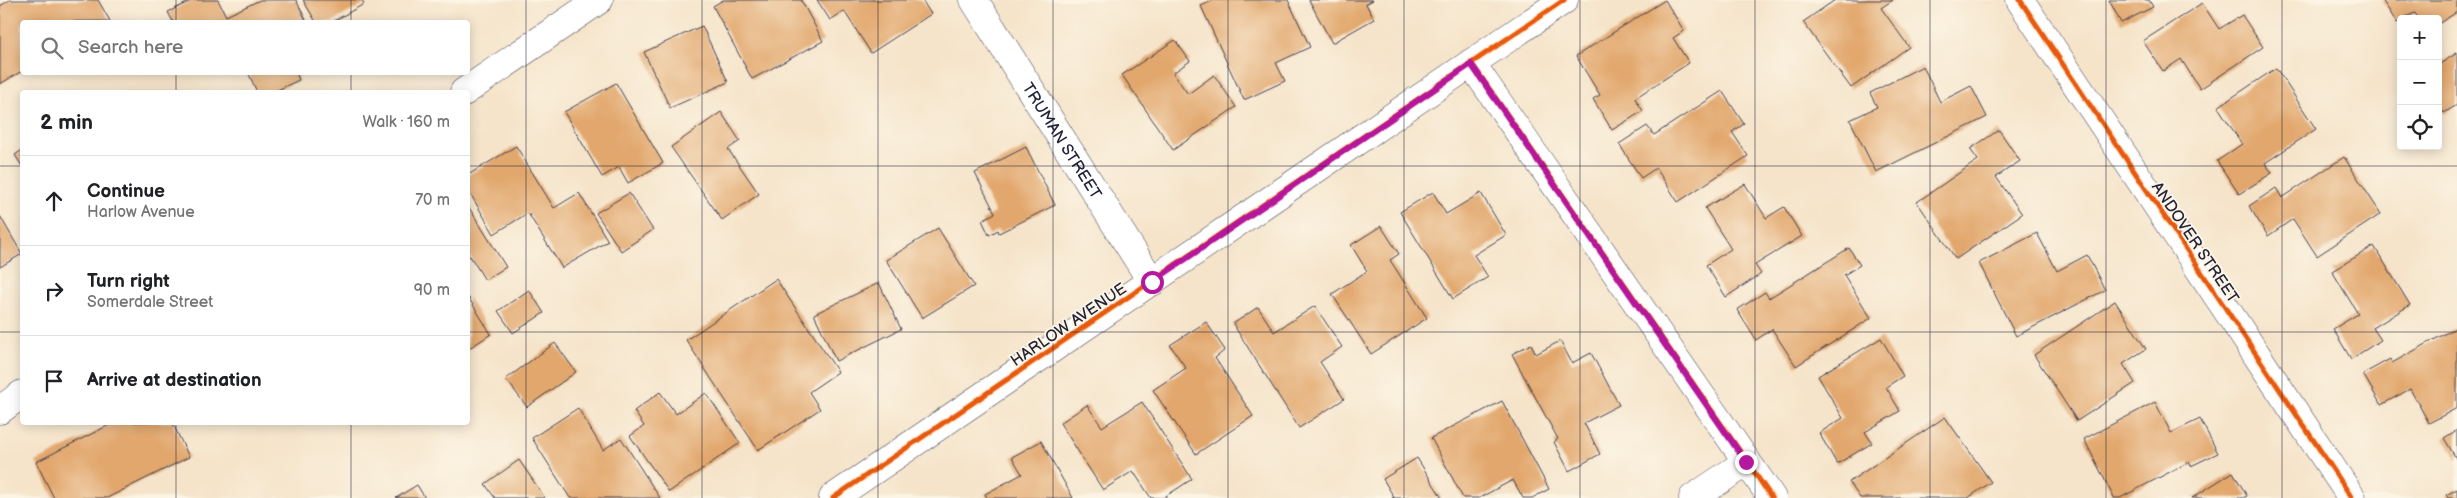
<!DOCTYPE html>
<meta charset="utf-8">
<style>
body{margin:0;font-family:"Balsamiq Sans",sans-serif;background:#f6f6f6;color:#202124}
.controls{position:absolute;right:15px;top:15px;display:grid;overflow:hidden;border-radius:5px;box-shadow:0 2px 12px #0003}
.controls button{width:45px;height:45px;display:grid;place-items:center;padding:0;border:0;border-bottom:1px solid #e0e0e0;background:#fff;color:#202124;font:25px sans-serif}
.stop{position:absolute;width:15px;height:15px;margin:-11px;border:4px solid #b5179e;border-radius:50%;background:#fff}
.stop.end{background:#b5179e;border-color:#fff;box-shadow:0 1px 5px #0008}
.list{margin:0;padding:0;list-style:none}
h2{display:flex;justify-content:space-between;align-items:center;height:65px;margin:0;padding:0 20px;font-size:21px}
h2 small{font-size:16px;font-weight:400;color:#757577}
.list li{display:grid;grid-template-columns:32px 1fr auto;gap:15px;align-items:center;box-sizing:border-box;height:90px;padding:0 20px;border-top:1px solid #e0e0e0}
.list b{display:block;font-size:19px;white-space:nowrap}
.list p{margin:0;font-size:16px;white-space:nowrap;color:#757577}
.list em{font-size:16px;font-style:normal;color:#757577}
.icon{flex:none;width:28px;height:28px;fill:none;stroke:currentColor;stroke-width:2;stroke-linecap:round;stroke-linejoin:round}
.map{position:relative;flex:none;width:2457px;height:498px;overflow:hidden}
.search{position:absolute;background:#fff;box-shadow:0 2px 12px #0003;left:20px;top:20px;width:450px;height:55px;display:flex;align-items:center;gap:12px;box-sizing:border-box;padding:0 18px;border-radius:5px;color:#757577;font-size:19px}
.panel{position:absolute;background:#fff;box-shadow:0 2px 12px #0003;left:20px;top:90px;width:450px;height:335px;border-radius:5px}
.map>svg:first-child{display:block}
.building{fill:#e2a76d}
.lines{fill:none;stroke-linecap:round;stroke-linejoin:round}
.street-casing{stroke:#423f50;stroke-width:29}
.street{stroke:#fff;stroke-width:28}
.cycleway-casing{stroke:#fcf5e5;stroke-width:8}
.cycleway{stroke:#e8590c;stroke-width:5}
.route{stroke:#b5179e;stroke-width:6}
.grid{fill:none;stroke:#22223b;stroke-width:1;stroke-opacity:0.55}
.labels{text-anchor:middle;stroke-width:4;stroke-linejoin:round;paint-order:stroke}
.street-label{font-size:16px;fill:#22223b;stroke:#fcf5e5}
</style>
<div class="map">
<svg width="2457" height="498" viewBox="0 0 2457 498">
<rect width="100%" height="100%" fill="#fcf5e5"/>
<filter id="ink" filterUnits="userSpaceOnUse"><feTurbulence type="fractalNoise" baseFrequency=".02" numOctaves="2"/><feDisplacementMap in="SourceGraphic" scale="10" xChannelSelector="R" yChannelSelector="G"/><feConvolveMatrix kernelMatrix="1 2 1 2 8 2 1 2 1" color-interpolation-filters="sRGB"/></filter>
<filter id="wash" filterUnits="userSpaceOnUse"><feTurbulence type="fractalNoise" baseFrequency=".0096" numOctaves="4" result="noise"/><feDisplacementMap in="SourceGraphic" scale="20" xChannelSelector="R" yChannelSelector="G"/><feGaussianBlur stdDeviation="1.12" result="paint"/><feColorMatrix in="noise" values="0 0 0 0 0 0 0 0 0 0 0 0 0 0 0 0 0 1.4 0 .05"/><feComposite in="paint" operator="in"/></filter>
<g filter="url(#wash)">
<rect width="100%" height="100%" fill="#f5e4ca"/>
<g id="blocks">
<g class="building">
<path d="M10 0H98L110 21 22 22V71L0 84V6Z"/>
<path d="M193 0H218L226 16 260 0H296L307 22H173L168 12Z"/>
<path d="M303 0H362L364 4 332 22H316Z"/>
<path d="M723 0H801L823 41 752 79 713 6Z"/>
<path d="M817 0H922L931 14 871 53 844 11 830 20Z"/>
<path d="M1214 0H1288L1310 47 1276 63 1285 81 1244 100 1201 6Z"/>
<path d="M1309 0H1373L1366 4 1374 19 1332 43Z"/>
<path d="M1665 0 1684 31 1673 38 1689 63 1635 98 1643 111 1612 130 1593 99 1600 95 1576 56Z"/>
<path d="M1835 0H1893L1881 8 1909 47 1851 88 1803 22Z"/>
<path d="M2109 0H2149L2153 7 2121 23Z"/>
<path d="M2382 0H2457V12L2438 24V19H2419L2415 13 2401 19 2397 23Z"/>
<path d="M2202 3 2219 29 2242 15 2263 47 2200 89 2181 59 2163 71 2143 41Z"/>
<path d="M702 26 728 82 670 108 644 52Z"/>
<path d="M1175 40 1190 61 1173 73 1188 94 1214 75 1236 107 1173 150 1122 75Z"/>
<path d="M2457 53V105L2444 113 2438 104V65Z"/>
<path d="M1923 66 1940 102 1971 86 1987 117 1876 172 1850 120 1877 107 1870 93Z"/>
<path d="M2276 68 2316 129 2265 163 2272 173 2239 194 2217 161 2242 144 2218 107Z"/>
<path d="M248 72H296L299 80 273 92H257Z"/>
<path d="M616 83 663 163 628 183 619 167 602 177 564 112Z"/>
<path d="M1722 91 1744 124 1732 132 1748 156 1678 202 1656 168 1641 178 1619 144 1647 126 1654 135Z"/>
<path d="M721 112 740 141 728 149 759 194 722 220 671 147Z"/>
<path d="M1999 130 2020 161 1996 177 2022 214 1956 259 1917 202 1978 160 1970 149Z"/>
<path d="M516 146 554 208 579 193 608 241 562 268 528 213 494 234 468 190V175Z"/>
<path d="M1026 147 1055 205 999 233 998 230 989 235 982 220 995 213 975 173Z"/>
<path d="M22 150V166L15 155Z"/>
<path d="M2344 157 2381 214 2317 256 2293 219 2268 236 2249 206 2276 188 2282 198Z"/>
<path d="M1745 184 1766 218 1784 207 1802 236 1755 265 1761 274 1726 297 1706 265 1731 249 1705 208Z"/>
<path d="M1433 192 1446 214 1481 193 1506 235 1474 255 1488 277 1453 299 1400 212Z"/>
<path d="M629 193 653 230 621 251 596 213Z"/>
<path d="M468 206 506 267 485 280 470 256 468 257Z"/>
<path d="M0 216 22 254 0 267Z"/>
<path d="M1381 226 1399 254 1390 260 1427 318 1371 354 1332 294 1367 271 1351 245Z"/>
<path d="M938 228 974 286 922 318 886 260Z"/>
<path d="M2037 233 2057 271 2087 255 2105 290 2016 336 1979 263Z"/>
<path d="M2374 246 2410 305 2373 328 2381 340 2351 359 2333 329 2358 314 2332 271Z"/>
<path d="M1849 248 1860 265 1844 275 1871 318 1796 366 1772 329 1756 340 1737 310 1765 292 1769 298Z"/>
<path d="M776 279 838 372 809 392 820 409 758 450 686 340Z"/>
<path d="M879 283 901 329 836 361 814 314Z"/>
<path d="M529 290 544 313 513 333 498 311Z"/>
<path d="M468 297 491 334 468 349Z"/>
<path d="M2115 301 2146 349 2123 364 2135 383 2077 421 2034 355Z"/>
<path d="M1315 306 1342 347 1320 362 1344 399 1299 428 1233 324 1258 307 1274 332Z"/>
<path d="M1206 322 1225 350 1215 358 1253 416 1196 454 1153 390 1186 368 1170 345Z"/>
<path d="M2457 327V408L2429 423 2410 389 2381 405 2363 374 2390 359 2392 363Z"/>
<path d="M1881 338 1903 376 1886 387 1900 411 1865 432 1872 443 1837 464 1819 433 1843 418 1818 376Z"/>
<path d="M1560 341 1572 363 1591 353 1619 405 1584 423 1600 454 1569 471 1554 442 1558 439 1512 354 1531 344 1536 354Z"/>
<path d="M555 343 576 372 527 407 506 379Z"/>
<path d="M660 392 676 414 706 393 740 443 669 492 630 436 644 426 634 411Z"/>
<path d="M1502 401 1549 489 1532 498H1523L1513 480 1479 498H1463L1431 438Z"/>
<path d="M1142 402 1192 479 1163 498H1151L1133 471 1103 490 1060 423 1087 405 1102 427Z"/>
<path d="M2155 402 2171 433 2200 419 2218 453 2191 466 2189 462 2120 498H2114L2084 439Z"/>
<path d="M578 408 603 450 621 438 660 498H570L532 438Z"/>
<path d="M1945 417 1991 482 1968 498H1860L1849 482Z"/>
<path d="M115 422H172L189 457 107 498H54L36 462Z"/>
<path d="M2457 430V460L2444 438Z"/>
<path d="M1041 441 1073 498H987L985 494 1022 474 1012 457Z"/>
<path d="M1417 458 1442 498H1392L1394 497 1383 479Z"/>
<path d="M519 460 545 498H495L485 484Z"/>
<path d="M2233 472 2247 496 2243 498H2192Z"/>
<path d="M417 485 425 498H396Z"/>
<path d="M2457 489V498H2448L2446 495Z"/>
</g>
</g>
</g>
<g filter="url(#ink)">
<use href="#blocks" fill-opacity="0" stroke="#423f50" stroke-width="1"/>
<g class="lines">
<g class="street-casing">
<g id="street">
<path id="s1" d="M974 0 1152 282"/>
<path d="M2020 0 2352 498"/>
<path d="M1471 63 1772 498"/>
<path d="M464 92 599 0"/>
<path d="M0 410 22 394"/>
<path d="M833 498 1564 0"/>
<path d="M1693 498 1747 462"/>
</g>
</g>
<use href="#street" class="street"/>
<g class="cycleway-casing">
<g id="cycleway">
<path d="M2020 0 2352 498"/>
<path d="M1471 63 1772 498"/>
<path d="M833 498 1564 0"/>
</g>
</g>
<use href="#cycleway" class="cycleway"/>
</g>
</g>
<g class="lines" filter="url(#ink)">
<path class="route" d="M1152 282 1471 64 1746 462"/>
</g>
<path class="grid" d="M176 0V22M351 0V22M526 0V498M702 0V498M878 0V498M1053 0V498M1228 0V498M1404 0V498M1580 0V498M1755 0V498M1930 0V498M2106 0V498M2282 0V498M176 72V92M351 72V92M0 166H22M468 166H2457M0 332H22M468 332H2457M176 422V498M351 422V498"/>
<g class="labels">
<g class="street-label">
<text dy="6" stroke="none"><textPath href="#s1" startOffset="166">TRUMAN STREET</textPath></text>
<text transform="translate(2196 242) rotate(56)" y="6">ANDOVER STREET</text>
<text transform="translate(1068 324) rotate(-34)" y="6">HARLOW AVENUE</text>
</g>
</g>
</svg>
<div class="controls">
<button>+</button>
<button>−</button>
<button><svg class="icon" aria-label="locate" viewBox="0 0 24 24"><circle cx="12" cy="12" r="6"/><path d="M12 2v4M12 18v4M2 12h4M18 12h4"/></svg></button>
</div>
<div class="stop" style="left:1152px;top:282px"></div>
<div class="stop end" style="left:1746px;top:462px"></div>
<div class="search"><svg class="icon" aria-label="search" viewBox="0 0 24 24"><circle cx="10" cy="10" r="6"/><path d="M15 15l6 6"/></svg>Search here</div>
<section class="panel">
<h2>2 min<small>Walk · 160 m</small></h2>
<ul class="list">
<li><svg class="icon" aria-label="ahead" viewBox="0 0 24 24"><path d="M12 20V5M6 11l6-6 6 6"/></svg><div><b>Continue</b><p>Harlow Avenue</p></div><em>70 m</em></li>
<li><svg class="icon" aria-label="right" viewBox="0 0 24 24"><path d="M7 20v-9h11M14 6l5 5-5 5"/></svg><div><b>Turn right</b><p>Somerdale Street</p></div><em>90 m</em></li>
<li><svg class="icon" aria-label="arrive" viewBox="0 0 24 24"><path d="M6 21V4h12l-3 4 3 4H6"/></svg><div><b>Arrive at destination</b></div></li>
</ul>
</section>
</div>
